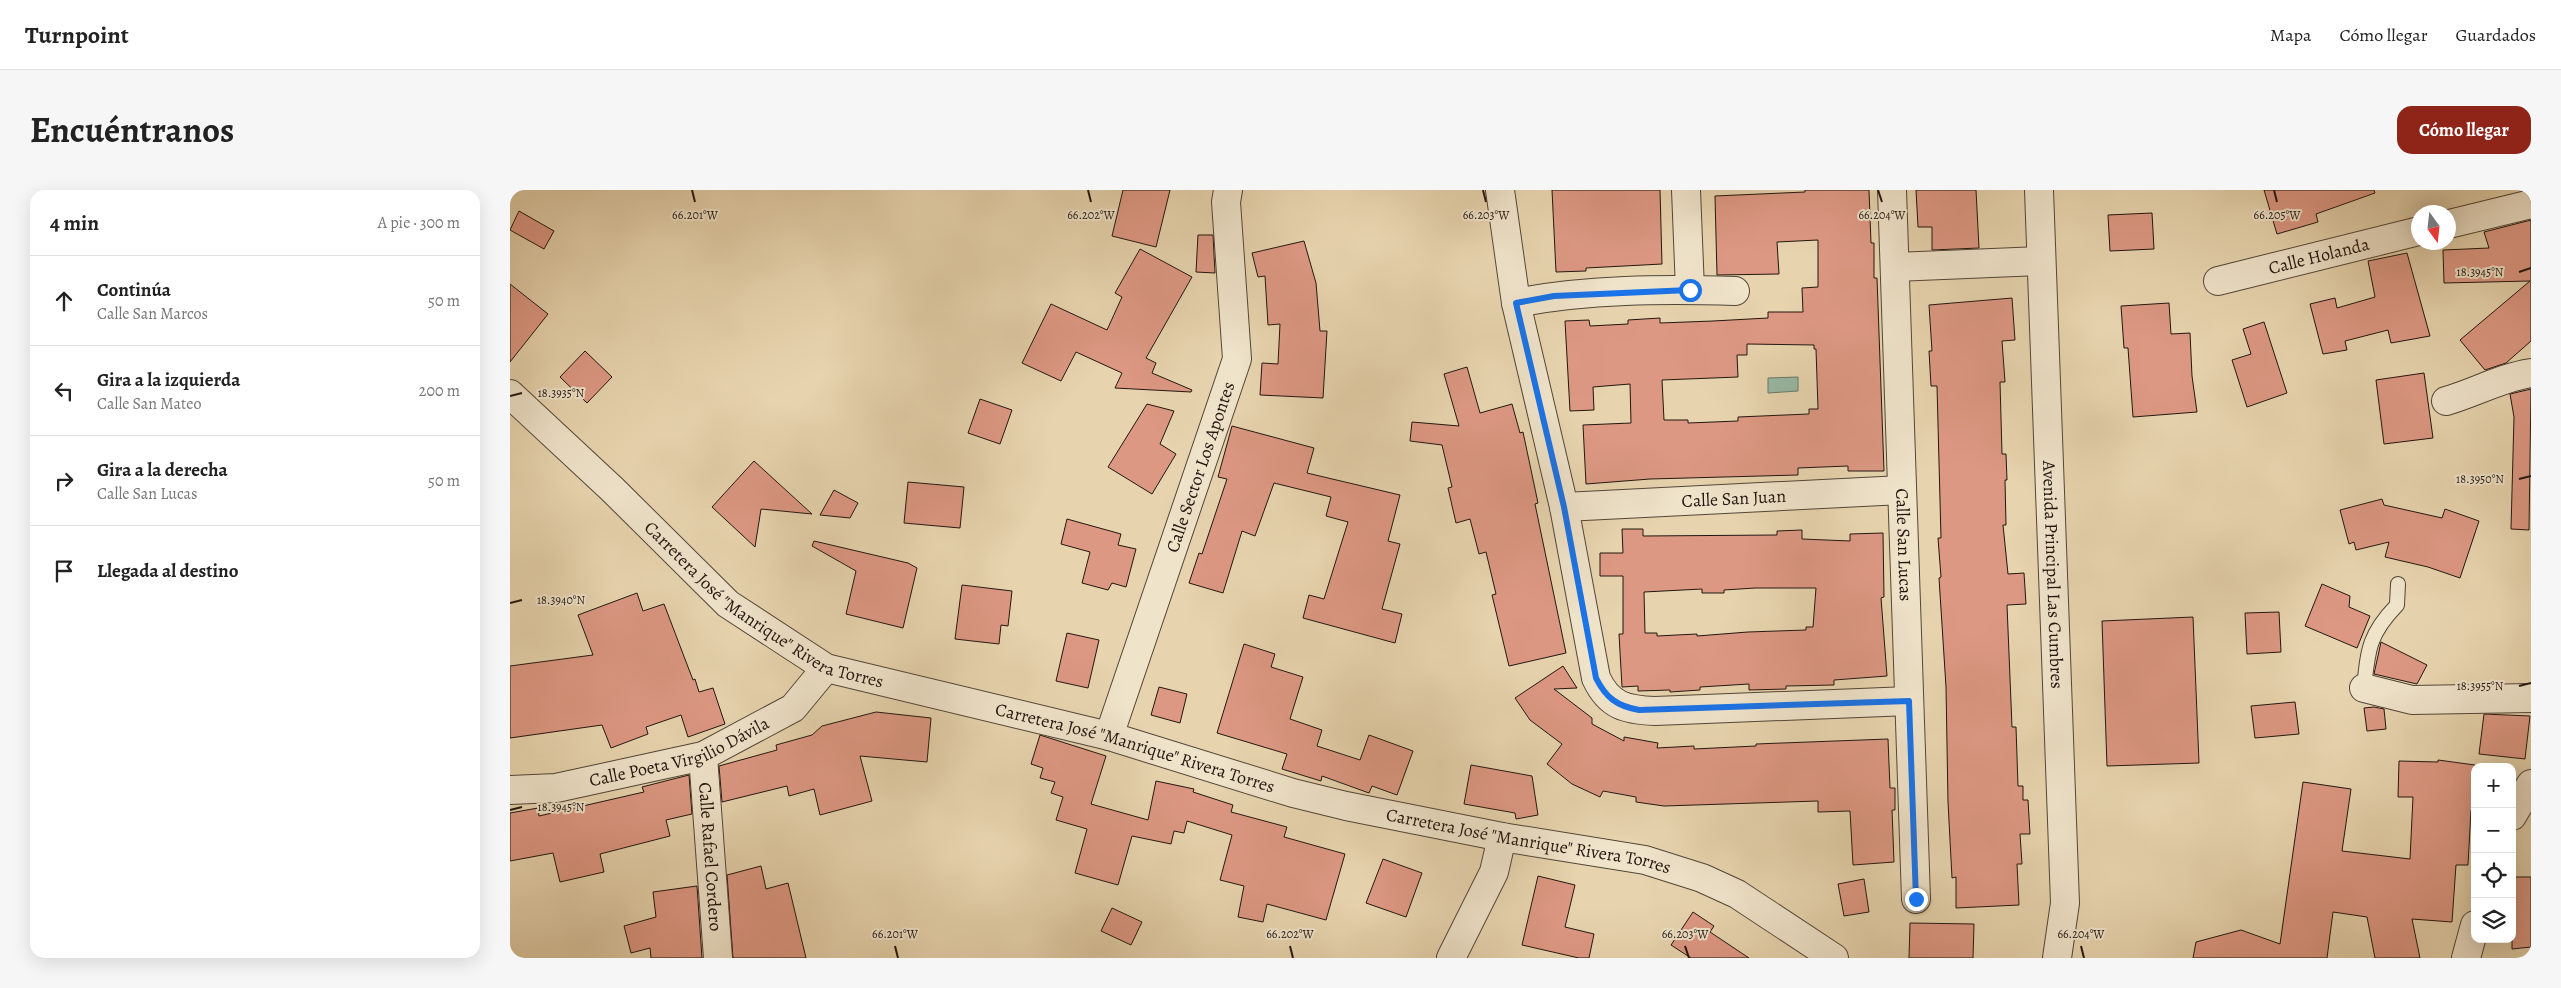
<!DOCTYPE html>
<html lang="es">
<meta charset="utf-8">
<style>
body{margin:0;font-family:Alegreya,serif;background:#f6f6f6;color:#222}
.controls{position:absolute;right:15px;bottom:15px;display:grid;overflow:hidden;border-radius:10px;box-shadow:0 5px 20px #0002}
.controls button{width:45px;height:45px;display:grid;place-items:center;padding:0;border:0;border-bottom:1px solid #e0e0e0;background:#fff;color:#222;font:25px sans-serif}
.compass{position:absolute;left:1901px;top:15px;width:45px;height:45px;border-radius:50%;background:#fff;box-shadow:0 5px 20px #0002;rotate:165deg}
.stop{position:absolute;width:15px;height:15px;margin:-11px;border:4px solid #1a73e8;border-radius:50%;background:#fff}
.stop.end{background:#1a73e8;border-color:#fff;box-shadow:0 1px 5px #0008}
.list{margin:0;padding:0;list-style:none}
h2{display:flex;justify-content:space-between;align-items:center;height:65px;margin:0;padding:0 20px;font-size:21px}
h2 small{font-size:16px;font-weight:400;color:#767676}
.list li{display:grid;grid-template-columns:32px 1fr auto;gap:15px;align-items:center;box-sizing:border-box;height:90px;padding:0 20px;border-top:1px solid #e0e0e0}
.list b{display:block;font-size:19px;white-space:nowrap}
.list p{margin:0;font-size:16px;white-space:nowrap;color:#767676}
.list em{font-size:16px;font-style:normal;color:#767676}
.icon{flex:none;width:28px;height:28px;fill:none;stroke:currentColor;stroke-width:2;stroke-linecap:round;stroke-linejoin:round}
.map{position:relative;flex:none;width:2021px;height:768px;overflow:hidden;border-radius:15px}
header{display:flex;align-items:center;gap:30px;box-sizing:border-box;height:70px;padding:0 25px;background:#fff;border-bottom:1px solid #e0e0e0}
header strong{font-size:24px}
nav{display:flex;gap:28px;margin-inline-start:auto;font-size:18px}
.intro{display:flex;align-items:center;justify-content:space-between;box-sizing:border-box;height:120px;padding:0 30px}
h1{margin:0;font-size:35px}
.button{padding:12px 22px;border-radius:15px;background:#8f2418;color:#fff;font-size:18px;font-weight:700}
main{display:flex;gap:30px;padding:0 30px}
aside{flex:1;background:#fff;border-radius:15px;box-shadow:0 5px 20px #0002}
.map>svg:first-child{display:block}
.water{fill:#98b9a4;stroke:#697869}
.building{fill:#dd9883;stroke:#221610;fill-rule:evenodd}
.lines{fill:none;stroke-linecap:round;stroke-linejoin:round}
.service-casing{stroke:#534638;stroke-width:16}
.minor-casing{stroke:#534638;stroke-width:30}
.tertiary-casing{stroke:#534638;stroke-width:30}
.service{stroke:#efe3ca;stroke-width:14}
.minor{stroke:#efe3ca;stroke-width:28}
.tertiary{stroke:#efe3ca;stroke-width:28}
.route{stroke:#1a73e8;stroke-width:6}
.ticks{fill:none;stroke:#221610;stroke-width:2}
.labels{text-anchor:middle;stroke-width:4;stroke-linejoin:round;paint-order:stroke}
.street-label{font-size:18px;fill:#221610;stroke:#efe3ca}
.ticks-label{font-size:12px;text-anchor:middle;fill:#221610;stroke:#efe3ca;stroke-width:4;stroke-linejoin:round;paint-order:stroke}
</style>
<header>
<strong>Turnpoint</strong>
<nav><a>Mapa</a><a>Cómo llegar</a><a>Guardados</a></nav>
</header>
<div class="intro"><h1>Encuéntranos</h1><a class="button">Cómo llegar</a></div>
<main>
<aside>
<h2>4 min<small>A pie · 300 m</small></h2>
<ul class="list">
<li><svg class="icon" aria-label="ahead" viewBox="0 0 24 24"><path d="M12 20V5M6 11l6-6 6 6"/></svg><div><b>Continúa</b><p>Calle San Marcos</p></div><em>50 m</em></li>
<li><svg class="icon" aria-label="left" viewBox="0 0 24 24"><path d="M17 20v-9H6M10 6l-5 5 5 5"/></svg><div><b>Gira a la izquierda</b><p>Calle San Mateo</p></div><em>200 m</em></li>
<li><svg class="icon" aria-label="right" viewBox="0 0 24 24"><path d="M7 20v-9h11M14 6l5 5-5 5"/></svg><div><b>Gira a la derecha</b><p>Calle San Lucas</p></div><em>50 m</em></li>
<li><svg class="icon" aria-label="arrive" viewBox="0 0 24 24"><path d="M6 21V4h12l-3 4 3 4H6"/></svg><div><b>Llegada al destino</b></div></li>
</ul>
</aside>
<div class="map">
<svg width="2021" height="768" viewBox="0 0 2021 768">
<rect width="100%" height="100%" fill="#e7d4ae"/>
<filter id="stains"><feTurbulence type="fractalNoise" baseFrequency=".004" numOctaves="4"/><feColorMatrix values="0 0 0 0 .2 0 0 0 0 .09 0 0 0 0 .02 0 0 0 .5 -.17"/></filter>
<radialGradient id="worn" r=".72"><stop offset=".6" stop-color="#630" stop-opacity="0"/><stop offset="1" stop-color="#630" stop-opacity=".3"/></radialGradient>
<path class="water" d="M1288 187V201L1258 203V188Z"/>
<g class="building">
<path d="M613 0H660L646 57 602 46Z"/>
<path d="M1042 0H1150L1152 74 1076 78V81L1046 82Z"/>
<path d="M1295 0H1359L1361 53H1364V88H1367L1374 281H1338V276L1288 278V285L1140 289 1076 294 1073 235 1121 233 1120 194 1083 197 1084 220 1060 221 1055 131 1079 130 1080 136 1118 134V130L1150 128V133L1203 131 1258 128V122H1293L1292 98 1308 97V50L1267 52 1269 84 1207 85 1205 6 1295 2ZM1237 154 1304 155V159H1306L1308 219H1299V224L1228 227V231L1178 233V230H1154L1152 190 1228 187 1227 165H1237Z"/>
<path d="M1406 0H1466L1469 58 1422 60V37H1408Z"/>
<path d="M1754 0H1864L1865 3 1806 24 1808 32 1767 44Z"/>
<path d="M9 21 44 41 34 59 0 40Z"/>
<path d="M1642 23 1644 59 1600 61 1598 25Z"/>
<path d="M2021 30V151L1996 173 1975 180 1950 150 2020 91 1934 93 1933 60 1979 58 1974 42Z"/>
<path d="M688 45H703L705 83 686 82Z"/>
<path d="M794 51 806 93 810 141H817L813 208 750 205 752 173 768 174 770 134 758 135 755 86 748 87 742 63Z"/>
<path d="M630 59 682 87 636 168 646 173 642 183 682 200 681 202 605 198 612 183 566 162 551 191 512 173 541 114 597 140 612 107 605 103Z"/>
<path d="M1897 63 1920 146 1881 153 1878 140 1835 151 1837 160 1813 164 1800 114 1825 108 1827 118 1865 107 1858 71Z"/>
<path d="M0 94 38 124 0 172Z"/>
<path d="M1502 108 1505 150 1492 151 1495 192H1490L1492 264H1496L1497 290H1495L1496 335H1493L1498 384 1514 383 1516 414 1497 415 1502 537H1506L1508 596H1513V610H1518L1520 644H1510L1512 674H1507L1509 715 1446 718V687L1442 688 1438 612 1436 497 1429 388 1431 387 1428 348H1431L1427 196H1421L1419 161H1422L1419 115Z"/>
<path d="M1659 113 1661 144 1680 143 1682 186 1687 222 1623 227 1618 158H1614L1611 116Z"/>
<path d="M1754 132 1777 203 1737 217 1722 170 1741 164 1733 139Z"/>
<path d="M75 161 102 187 77 213 50 187Z"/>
<path d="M957 177 970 223 1002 214 1010 243 1013 242 1028 313 1025 314 1056 463 999 476 982 405 986 404 976 362 969 364 960 329 946 333 938 298 942 297 932 255 900 251 902 232 949 236 934 184Z"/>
<path d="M1914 183 1923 248 1874 254 1866 190Z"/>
<path d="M2021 199 2019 340 2001 339 2004 227 2000 204Z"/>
<path d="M470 209 502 220 490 254 458 243Z"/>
<path d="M637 214 664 221 650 254 666 264 642 304 598 277Z"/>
<path d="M722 236 804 258 797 283 890 305 878 351 890 354 872 419 892 424 885 453 793 428 799 405 814 409 838 332 816 326 821 307 764 293 745 346 732 341 713 403 679 393 689 363 692 364 717 289 708 287Z"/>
<path d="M244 271 302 324 251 319 245 357 202 317Z"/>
<path d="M398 292 454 297 450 338 394 333Z"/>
<path d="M324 300 348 313 340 328 310 325Z"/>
<path d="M1872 309 1874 315 1932 328 1935 319 1969 331 1950 388 1918 377 1875 367 1879 352 1846 360 1844 352 1839 354 1830 320Z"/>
<path d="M557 329 611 344 608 355 626 359 616 397 602 393 598 400 572 393 580 362 551 354Z"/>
<path d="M1112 339H1133V346L1267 345V341L1292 340V349L1340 351V344L1373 343 1374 407 1371 408 1377 486 1324 490V495L1276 496V499L1239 500V494L1190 497V500L1160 502V500L1128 501V496L1112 497 1109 444H1113V386H1090V363H1113ZM1245 398H1306L1303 437H1296V440L1238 442 1187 446V444L1147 446V443H1135L1134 402 1192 399V403H1214V400Z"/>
<path d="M304 351 398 373 407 378 393 438 336 424 346 381 302 356Z"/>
<path d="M1812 394 1840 406 1839 417 1860 426 1847 458 1795 436Z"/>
<path d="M452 395 502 401 498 436 491 435 489 454 445 449Z"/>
<path d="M127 403 133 421 154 414 183 490 185 489 189 502 203 498 215 534 178 547 171 525 136 537 138 544 101 558 92 535 0 548V476L83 465 68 425Z"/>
<path d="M1769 422 1771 462 1737 464 1735 423Z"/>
<path d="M1683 427 1689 573 1597 576 1592 431Z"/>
<path d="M557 443 589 450 578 498 546 491Z"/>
<path d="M1871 452 1917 475 1907 494 1864 484Z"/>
<path d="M734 454 765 464 761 477 793 487 780 529 812 540 807 556 850 570 859 545 903 561 887 605 862 596 859 603 812 586 811 591 772 579 777 564 707 543Z"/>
<path d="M1053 476 1067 498 1044 499 1082 528V534L1114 551V547L1148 553 1147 558 1184 556V559L1246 556V554L1378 549 1380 598H1385V620H1382L1384 672 1343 675 1340 621 1308 622V611L1154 616 1126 612V607L1093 601 1090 607 1062 594 1037 574 1052 554 1020 530 1005 508Z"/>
<path d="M649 497 677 504 670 533 641 525Z"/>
<path d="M1785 512 1789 544 1745 548 1741 516Z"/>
<path d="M1864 517 1874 519 1876 539 1857 541 1854 518Z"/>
<path d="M366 522 421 528 417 572 350 566 362 611 310 625 304 599 279 606 277 596 212 612 209 576 267 560 266 555 302 545 312 536Z"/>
<path d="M1974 524 2020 526 2015 569 1969 564Z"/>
<path d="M530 545 596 566 581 614 638 630 646 591 684 599 683 602 723 615 721 622 777 637 774 647 835 664 816 730 757 714 753 732 728 727 734 696 710 690 722 645 677 631 674 643 664 641 661 654 622 646 608 695 565 683 577 639 546 630 553 607 541 603 545 592 530 588 533 578 521 574Z"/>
<path d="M1928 570 1965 575V620H1961L1958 675H1946L1942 732 1902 729 1910 768H1865L1857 727 1823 722 1817 768H1683L1686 752 1731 740 1770 754 1793 592 1841 599 1832 661 1900 669 1903 607H1888L1889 571 1928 572Z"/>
<path d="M961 575 1022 586 1028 625 1006 629 1005 623 954 614Z"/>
<path d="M179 585 182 624 156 630 160 646 90 664 94 682 50 692 43 663 0 671V623L28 618 29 626 134 602 132 597Z"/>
<path d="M873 669 912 683 896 727 856 713Z"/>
<path d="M251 676 256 699 278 693 296 768H223L217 685Z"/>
<path d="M1028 686 1065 695 1055 737 1084 744 1079 768H1069L1012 755Z"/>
<path d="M2002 687H2021V757L2002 759Z"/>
<path d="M1354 689 1359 722 1334 726 1328 694Z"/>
<path d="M187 696 192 768H141L140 758 121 763 114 736 146 727 143 702Z"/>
<path d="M602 718 632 732 621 755 591 741Z"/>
<path d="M1183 722 1204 736 1200 742 1239 768H1181L1161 755Z"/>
<path d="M1400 733 1464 734 1463 768H1399Z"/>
</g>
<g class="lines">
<g class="service-casing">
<path id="service" d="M1854 498C1858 459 1859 444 1887 415L1888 394"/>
</g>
<g class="minor-casing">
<g id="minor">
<path d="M990 0 1006 113 1054 317 1086 488C1099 516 1116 520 1145 521L1399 511"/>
<path d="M1176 0 1180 100"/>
<path id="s1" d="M1382 0 1406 709"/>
<path d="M1939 34 2021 14"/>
<path d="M1385 77 1531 71"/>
<path id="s2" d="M1708 91 1909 41"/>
<path d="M1006 113C1077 99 1153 99 1225 101"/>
<path d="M1936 211C1964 203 1993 187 2021 183"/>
<path id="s3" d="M1054 317 1392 300"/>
<path d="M1854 498 1902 510 2021 508"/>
<path id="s4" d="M599 546 727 169 716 12 718 0"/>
<path id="s5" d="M193 566 208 768"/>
<path id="s6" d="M0 600 46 598 193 566 283 518 316 478"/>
<path d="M2002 626 2021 594"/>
<path d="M941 768 984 682 992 647"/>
<path d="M1956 768 1965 735"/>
</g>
</g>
<g class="tertiary-casing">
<g id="tertiary">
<path id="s7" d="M1529 0 1555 713 1547 768"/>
<path id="s8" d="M0 204 102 299 218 414 316 478 599 546 783 603 836 616 992 647 1135 670 1192 688 1227 704 1324 768"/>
</g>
</g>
<use href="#service" class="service"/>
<use href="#minor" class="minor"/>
<use href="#tertiary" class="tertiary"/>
</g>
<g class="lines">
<path class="route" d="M1180 100 1044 106 1006 113 1054 317 1086 488C1096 508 1107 516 1129 520L1399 511 1406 709"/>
</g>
<path class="ticks" d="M182 0 185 12M578 0 581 12M973 0 976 12M1368 0 1372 12M1764 0 1767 12M2009 82 2021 78M0 206 12 203M2009 289 2021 286M0 413 12 410M2009 496 2021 493M0 620 12 617M385 756 388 768M780 756 783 768M1175 756 1179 768M1571 756 1574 768"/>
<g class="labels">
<g class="street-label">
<text dy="6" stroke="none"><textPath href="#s2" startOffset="104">Calle Holanda</textPath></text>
<text dy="6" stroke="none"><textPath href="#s4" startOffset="284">Calle Sector Los Apontes</textPath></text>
<text dy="6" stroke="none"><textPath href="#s3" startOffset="170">Calle San Juan</textPath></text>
<text dy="6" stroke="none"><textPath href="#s1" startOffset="355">Calle San Lucas</textPath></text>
<text dy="6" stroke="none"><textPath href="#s7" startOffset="385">Avenida Principal Las Cumbres</textPath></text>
<text dy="6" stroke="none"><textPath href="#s8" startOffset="334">Carretera José "Manrique" Rivera Torres</textPath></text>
<text dy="6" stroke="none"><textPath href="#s8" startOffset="739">Carretera José "Manrique" Rivera Torres</textPath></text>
<text dy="6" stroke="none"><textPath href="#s6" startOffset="175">Calle Poeta Virgilio Dávila</textPath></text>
<text dy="6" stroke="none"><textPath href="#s8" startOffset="1144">Carretera José "Manrique" Rivera Torres</textPath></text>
<text dy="6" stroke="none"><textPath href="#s5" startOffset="101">Calle Rafael Cordero</textPath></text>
</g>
</g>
<g class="ticks-label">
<text x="185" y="29">66.201°W</text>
<text x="581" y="29">66.202°W</text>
<text x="976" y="29">66.203°W</text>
<text x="1372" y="29">66.204°W</text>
<text x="1767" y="29">66.205°W</text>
<text x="1970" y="86">18.3945°N</text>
<text x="51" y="207">18.3935°N</text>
<text x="1970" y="293">18.3950°N</text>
<text x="51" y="414">18.3940°N</text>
<text x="1970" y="500">18.3955°N</text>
<text x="51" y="621">18.3945°N</text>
<text x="385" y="748">66.201°W</text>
<text x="780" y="748">66.202°W</text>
<text x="1175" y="748">66.203°W</text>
<text x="1571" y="748">66.204°W</text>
</g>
<rect width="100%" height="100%" filter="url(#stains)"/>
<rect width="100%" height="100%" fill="url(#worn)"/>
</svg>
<div class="controls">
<button>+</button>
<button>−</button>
<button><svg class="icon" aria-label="locate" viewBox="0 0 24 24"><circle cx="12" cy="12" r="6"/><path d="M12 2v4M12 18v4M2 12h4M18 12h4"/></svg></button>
<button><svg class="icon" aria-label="layers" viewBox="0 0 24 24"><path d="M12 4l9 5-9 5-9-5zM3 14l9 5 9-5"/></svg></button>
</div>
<svg class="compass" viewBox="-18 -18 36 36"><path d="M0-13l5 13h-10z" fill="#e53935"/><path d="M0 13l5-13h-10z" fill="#767676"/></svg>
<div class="stop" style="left:1180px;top:100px"></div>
<div class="stop end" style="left:1406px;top:709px"></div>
</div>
</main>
